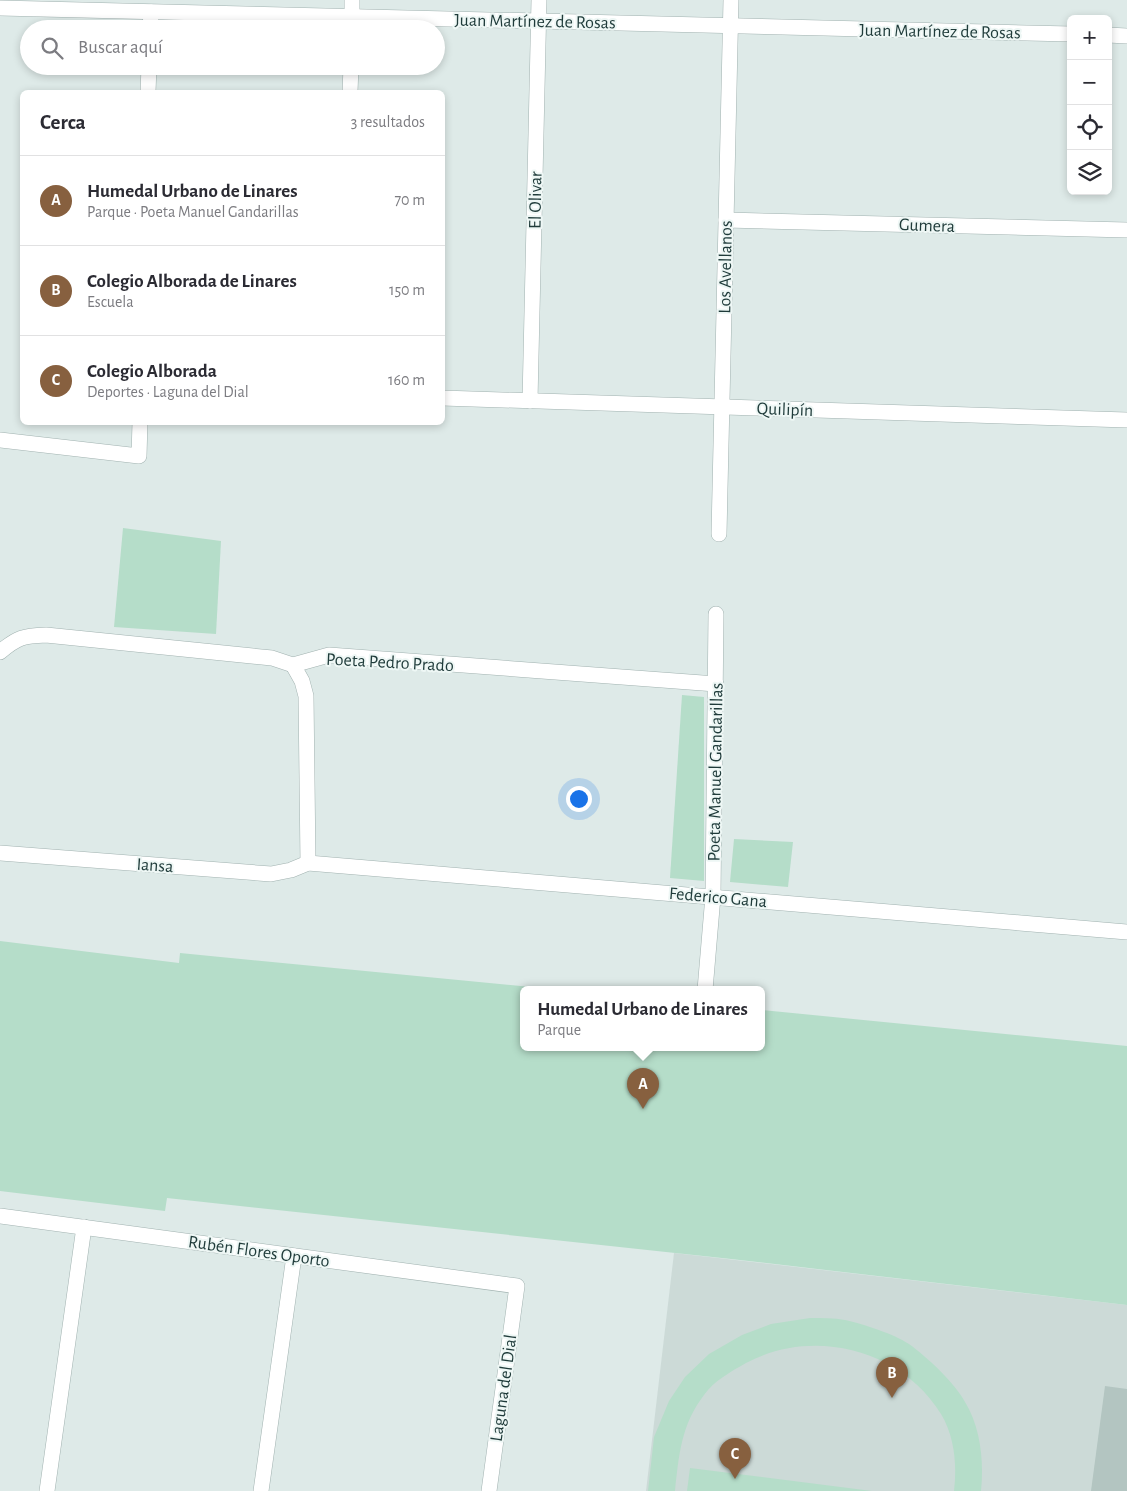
<!DOCTYPE html>
<html lang="es">
<meta charset="utf-8">
<style>
body{margin:0;font-family:"Alegreya Sans",sans-serif;background:#f2f2f3;color:#2b2b33}
.controls{position:absolute;right:15px;top:15px;display:grid;overflow:hidden;border-radius:8px;box-shadow:0 2px 8px #0003}
.controls button{width:45px;height:45px;display:grid;place-items:center;padding:0;border:0;border-bottom:1px solid #e1e1e2;background:#fff;color:#2b2b33;font:25px sans-serif}
.you{position:absolute;left:578px;top:798px;width:18px;height:18px;margin:-12px;border:4px solid #fff;border-radius:50%;background:#1a73e8;box-shadow:0 0 0 8px #1a73e833}
.badge{display:grid;place-items:center;width:32px;height:32px;border-radius:50%;background:#87603f;color:#fff;font-size:16px;font-weight:700}
.pin{position:absolute;translate:-50% -41px;filter:drop-shadow(0 1px 2px #0008)}
.pin::after{content:'';position:absolute;top:26px;width:18px;height:15px;background:inherit;clip-path:polygon(0 0,100% 0,50% 100%)}
.popup{position:absolute;left:520px;top:986px;width:245px;height:65px;box-sizing:border-box;display:grid;place-content:center;border-radius:8px;background:#fff;filter:drop-shadow(0 1px 4px #0005);font-size:16px;white-space:nowrap;color:#7c7c81}
.popup b{font-size:19px;color:#2b2b33}
.popup::after{content:'';position:absolute;left:50%;top:100%;margin-left:-10px;border:10px solid transparent;border-top-color:#fff}
.list{margin:0;padding:0;list-style:none}
h2{display:flex;justify-content:space-between;align-items:center;height:65px;margin:0;padding:0 20px;font-size:21px}
h2 small{font-size:16px;font-weight:400;color:#7c7c81}
.list li{display:grid;grid-template-columns:32px 1fr auto;gap:15px;align-items:center;box-sizing:border-box;height:90px;padding:0 20px;border-top:1px solid #e1e1e2}
.list b{display:block;font-size:19px;white-space:nowrap}
.list p{margin:0;font-size:16px;white-space:nowrap;color:#7c7c81}
.list em{font-size:16px;font-style:normal;color:#7c7c81}
.icon{flex:none;width:28px;height:28px;fill:none;stroke:currentColor;stroke-width:2;stroke-linecap:round;stroke-linejoin:round}
.map{position:relative;flex:none;width:1127px;height:1491px;overflow:hidden}
.search{position:absolute;background:#fff;box-shadow:0 2px 8px #0003;left:20px;top:20px;width:425px;height:55px;display:flex;align-items:center;gap:12px;box-sizing:border-box;padding:0 18px;border-radius:28px;color:#7c7c81;font-size:19px}
.panel{position:absolute;background:#fff;box-shadow:0 2px 8px #0003;left:20px;top:90px;width:425px;height:335px;border-radius:8px}
.map>svg:first-child{display:block}
.built{fill:#ccdad7}
.green{fill:#b5ddc9}
.building{fill:#b3c5c1}
.lines{fill:none;stroke-linecap:round;stroke-linejoin:round}
.minor-casing{stroke:#a1b2b0;stroke-width:16}
.minor{stroke:#fff;stroke-width:15}
.labels{text-anchor:middle;stroke-width:4;stroke-linejoin:round;paint-order:stroke}
.street-label{font-size:18px;fill:#1f3b3a;stroke:#eef7f5}
</style>
<div class="map">
<svg width="1127" height="1491" viewBox="0 0 1127 1491">
<rect width="100%" height="100%" fill="#deeae8"/>
<path class="built" d="M674 1253 1127 1305V1491H646Z"/>
<g class="green">
<path d="M123 528 221 541 216 634 114 627Z"/>
<path d="M682 695 704 697V881L670 878Z"/>
<path d="M734 839 793 842 788 887 730 882Z"/>
<path d="M0 941 179 963 180 953 561 990H524V1048H762V1010L1127 1046V1305L731 1259 167 1198 165 1211 0 1191Z"/>
<path d="M810 1318C822 1318 834 1318 845 1320 863 1324 894 1334 909 1344 927 1357 955 1383 965 1402 981 1428 984 1462 981 1491H954C957 1466 955 1437 941 1414 901 1349 813 1327 746 1363 730 1372 714 1381 704 1395 681 1425 679 1455 675 1491H648L654 1437 669 1401 685 1377 709 1354 742 1335 771 1324Z"/>
<path d="M690 1468 872 1491H687Z"/>
</g>
<path class="building" d="M1105 1386 1127 1389V1491H1091Z"/>
<g class="lines">
<g class="minor-casing">
<g id="minor">
<path d="M0 8 1071 34"/>
<path d="M150 29 151 12"/>
<path d="M352 29V0"/>
<path d="M1108 35 1127 36"/>
<path d="M148 92 149 66"/>
<path d="M350 92 351 66"/>
<path d="M726 220 1127 230"/>
<path d="M442 398 1127 420"/>
<path d="M530 401 539 0"/>
<path d="M0 440 139 456 140 422"/>
<path d="M719 534 731 0"/>
<path d="M0 652C18 637 23 636 46 635L272 658 293 665 329 655 716 684"/>
<path d="M293 665 302 681 306 696 308 863"/>
<path d="M0 853 271 874 291 870 308 863 1127 932"/>
<path d="M705 990 713 896 716 614"/>
<path d="M0 1216 517 1286 489 1491"/>
<path d="M47 1491 84 1227"/>
<path d="M261 1491 294 1256"/>
</g>
</g>
<use href="#minor" class="minor"/>
</g>
<g class="labels">
<g class="street-label">
<text transform="translate(535 21) rotate(1)" y="6">Juan Martínez de Rosas</text>
<text transform="translate(940 31) rotate(1)" y="6">Juan Martínez de Rosas</text>
<text transform="translate(535 200) rotate(-89)" y="6">El Olivar</text>
<text transform="translate(927 225) rotate(2)" y="6">Gumera</text>
<text transform="translate(725 267) rotate(-89)" y="6">Los Avellanos</text>
<text transform="translate(785 409) rotate(2)" y="6">Quilipín</text>
<text transform="translate(390 662) rotate(3)" y="6">Poeta Pedro Prado</text>
<text transform="translate(715 772) rotate(-89)" y="6">Poeta Manuel Gandarillas</text>
<text transform="translate(155 865) rotate(4)" y="6">Iansa</text>
<text transform="translate(718 897) rotate(5)" y="6">Federico Gana</text>
<text transform="translate(259 1251) rotate(8)" y="6">Rubén Flores Oporto</text>
<text transform="translate(503 1388) rotate(-82)" y="6">Laguna del Dial</text>
</g>
</g>
</svg>
<div class="controls">
<button>+</button>
<button>−</button>
<button><svg class="icon" aria-label="locate" viewBox="0 0 24 24"><circle cx="12" cy="12" r="6"/><path d="M12 2v4M12 18v4M2 12h4M18 12h4"/></svg></button>
<button><svg class="icon" aria-label="layers" viewBox="0 0 24 24"><path d="M12 4l9 5-9 5-9-5zM3 14l9 5 9-5"/></svg></button>
</div>
<div class="you"></div>
<div class="pin badge" style="left:643px;top:1109px">A</div>
<div class="popup"><b>Humedal Urbano de Linares</b>Parque</div>
<div class="pin badge" style="left:892px;top:1398px">B</div>
<div class="pin badge" style="left:735px;top:1479px">C</div>
<div class="search"><svg class="icon" aria-label="search" viewBox="0 0 24 24"><circle cx="10" cy="10" r="6"/><path d="M15 15l6 6"/></svg>Buscar aquí</div>
<section class="panel">
<h2>Cerca<small>3 resultados</small></h2>
<ul class="list">
<li><span class="badge">A</span><div><b>Humedal Urbano de Linares</b><p>Parque · Poeta Manuel Gandarillas</p></div><em>70 m</em></li>
<li><span class="badge">B</span><div><b>Colegio Alborada de Linares</b><p>Escuela</p></div><em>150 m</em></li>
<li><span class="badge">C</span><div><b>Colegio Alborada</b><p>Deportes · Laguna del Dial</p></div><em>160 m</em></li>
</ul>
</section>
</div>
